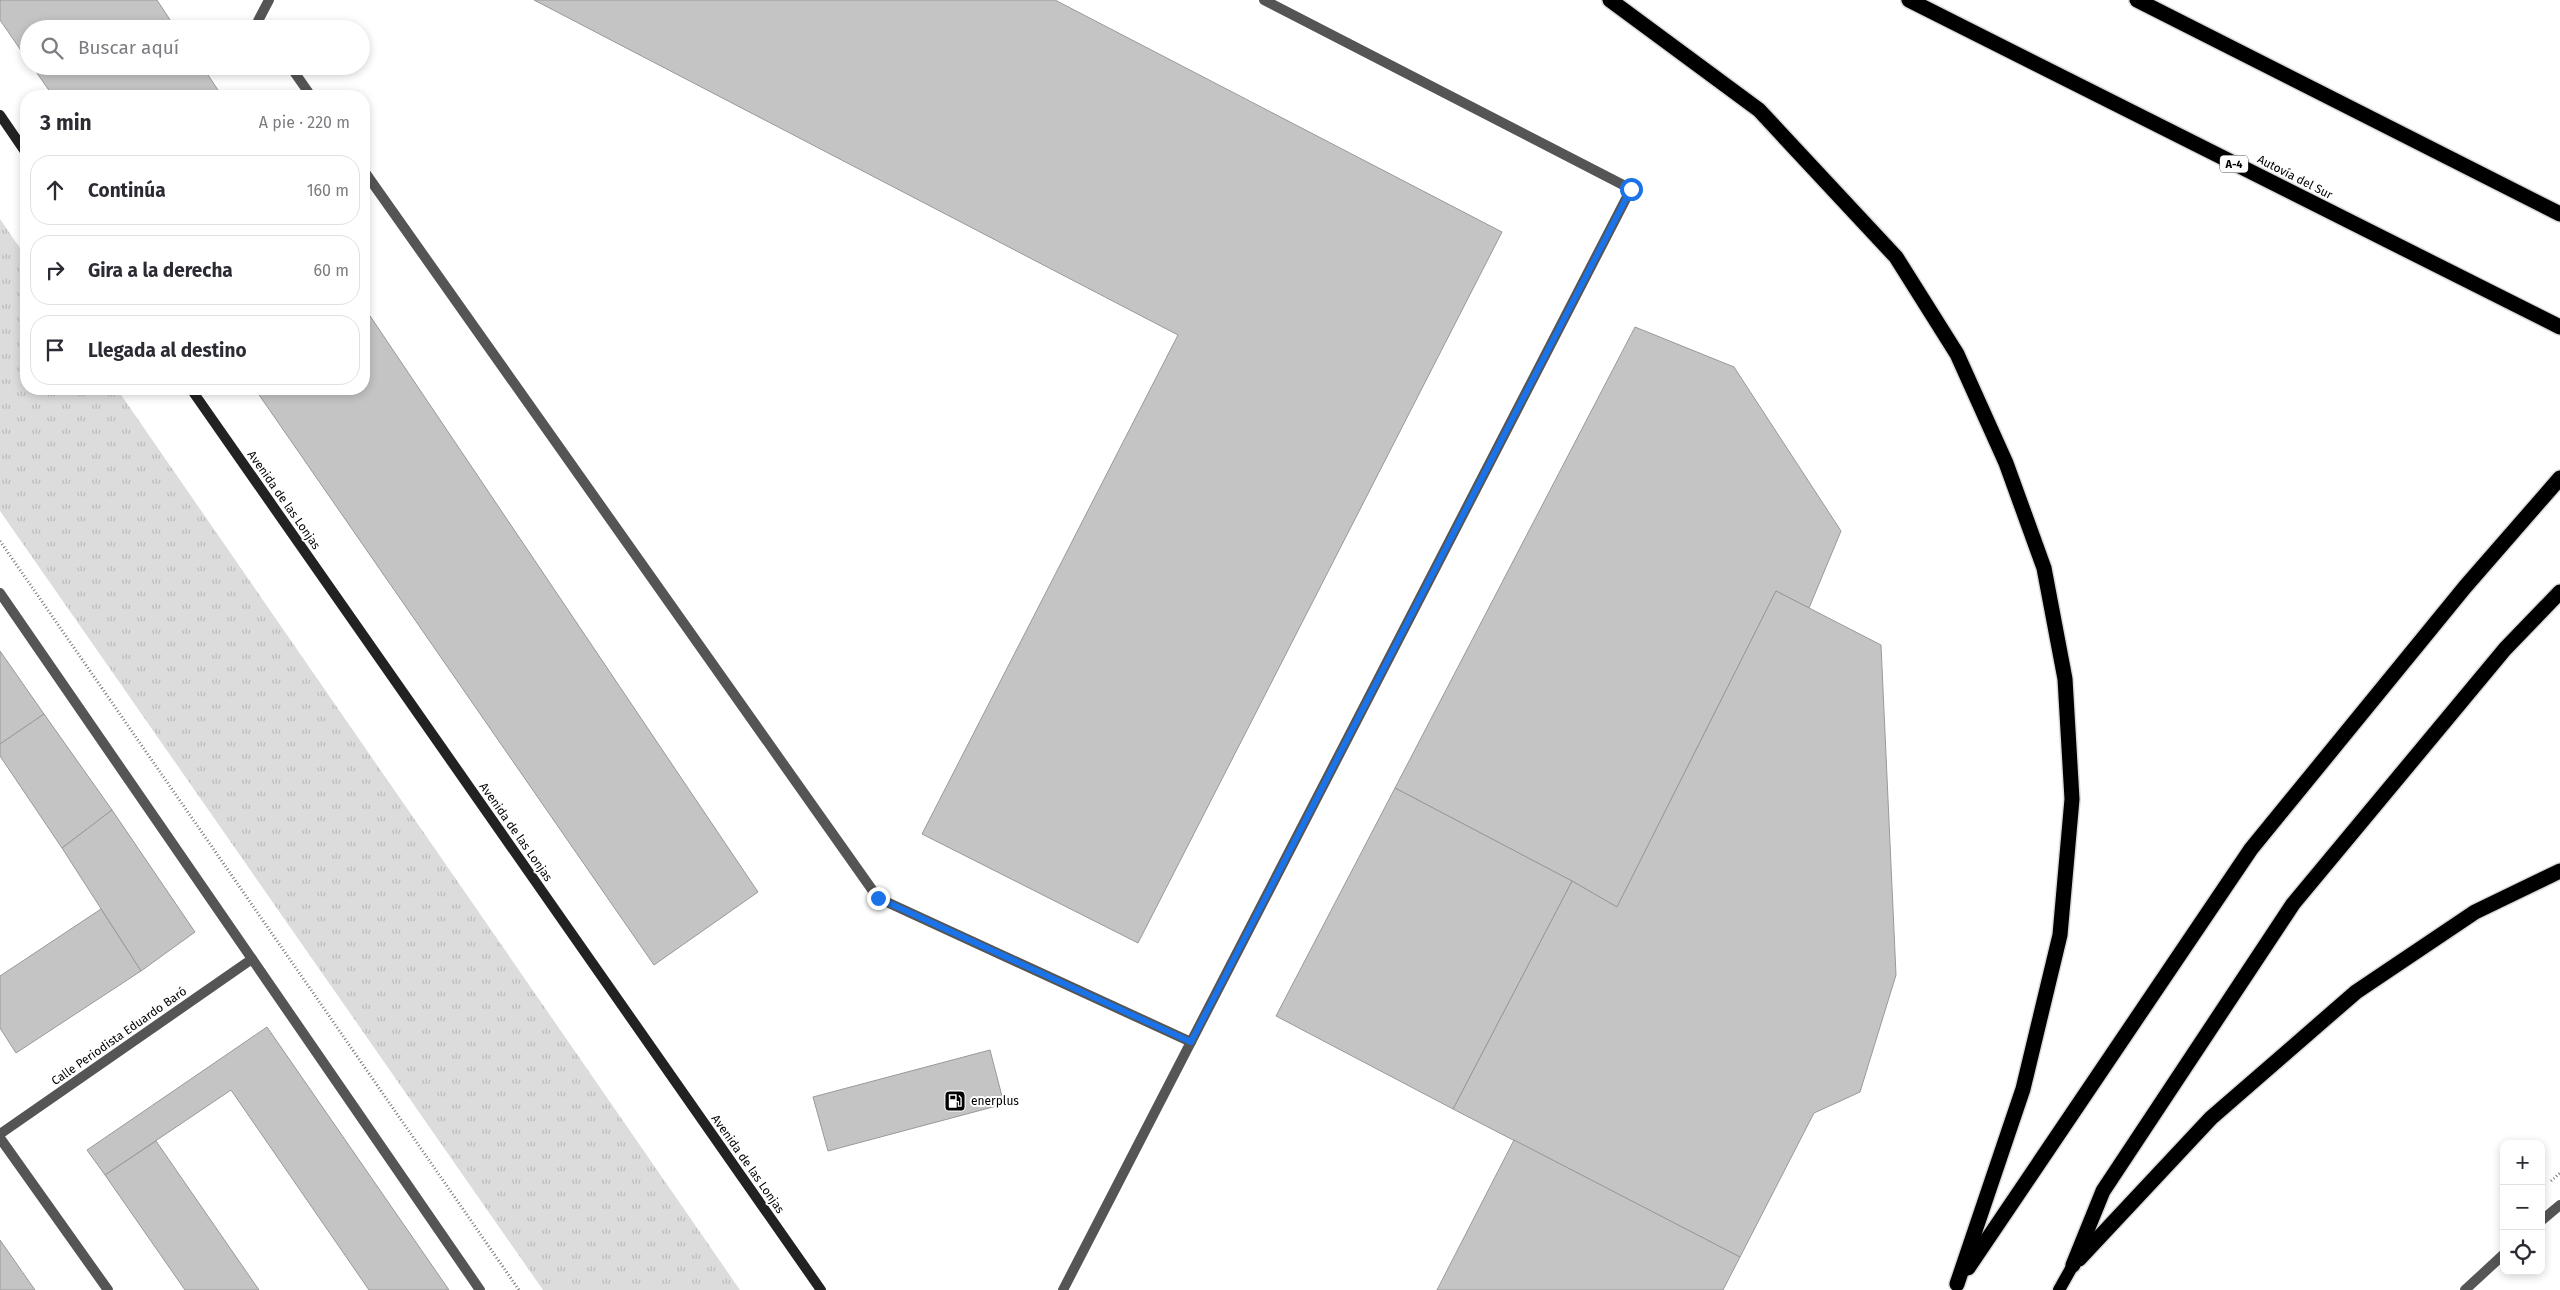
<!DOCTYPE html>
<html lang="es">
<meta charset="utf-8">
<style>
body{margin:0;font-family:"Fira Sans",sans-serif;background:#f2f2f3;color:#2b2b33}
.controls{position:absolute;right:15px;bottom:15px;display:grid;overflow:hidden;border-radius:10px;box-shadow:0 2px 8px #0003}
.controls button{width:45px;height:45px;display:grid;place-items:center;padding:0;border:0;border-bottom:1px solid #e1e1e2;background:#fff;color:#2b2b33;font:25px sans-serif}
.stop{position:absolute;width:15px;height:15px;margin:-11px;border:4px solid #1a73e8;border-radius:50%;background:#fff}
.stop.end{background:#1a73e8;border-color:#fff;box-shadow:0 1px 5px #0008}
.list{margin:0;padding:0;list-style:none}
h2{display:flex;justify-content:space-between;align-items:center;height:65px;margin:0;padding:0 20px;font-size:21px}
h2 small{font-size:16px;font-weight:400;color:#7c7c81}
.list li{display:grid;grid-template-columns:32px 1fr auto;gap:15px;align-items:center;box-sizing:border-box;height:70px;margin:0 10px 10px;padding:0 10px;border:1px solid #e1e1e2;border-radius:20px}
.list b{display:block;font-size:19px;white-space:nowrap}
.list em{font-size:16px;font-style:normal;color:#7c7c81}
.icon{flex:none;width:28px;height:28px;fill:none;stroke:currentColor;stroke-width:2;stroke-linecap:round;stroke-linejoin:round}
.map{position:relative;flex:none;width:2560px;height:1290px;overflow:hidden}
.search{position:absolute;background:#fff;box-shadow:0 2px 8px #0003;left:20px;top:20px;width:350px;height:55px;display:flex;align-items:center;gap:12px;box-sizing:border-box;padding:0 18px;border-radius:28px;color:#7c7c81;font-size:19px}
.panel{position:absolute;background:#fff;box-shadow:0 2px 8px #0003;left:20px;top:90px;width:350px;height:305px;border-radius:20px}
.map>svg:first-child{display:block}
.park{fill:url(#park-tufts)}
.building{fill:#c4c4c4;stroke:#999}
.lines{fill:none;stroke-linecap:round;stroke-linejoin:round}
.primary-casing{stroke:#dbdbdb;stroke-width:15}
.motorway-casing{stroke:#dbdbdb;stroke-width:18}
.path{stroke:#777;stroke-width:3;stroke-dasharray:1 2.5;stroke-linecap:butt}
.service{stroke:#555;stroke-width:10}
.minor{stroke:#555;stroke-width:10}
.tertiary{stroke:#555;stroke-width:10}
.secondary{stroke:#222;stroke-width:10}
.primary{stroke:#000;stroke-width:12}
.motorway{stroke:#000;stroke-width:15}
.route{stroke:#1a73e8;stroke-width:6}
.labels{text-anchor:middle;stroke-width:4;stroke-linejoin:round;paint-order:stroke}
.shield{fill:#fff;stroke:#4c4c4c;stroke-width:1}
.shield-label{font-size:11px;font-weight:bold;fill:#000}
.street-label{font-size:12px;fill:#000;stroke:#fff}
.poi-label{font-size:12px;fill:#000;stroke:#fff;text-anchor:start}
</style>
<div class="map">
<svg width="2560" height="1290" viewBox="0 0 2560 1290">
<defs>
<pattern id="park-tufts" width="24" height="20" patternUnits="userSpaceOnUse" patternTransform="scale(1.25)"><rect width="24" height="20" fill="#dcdcdc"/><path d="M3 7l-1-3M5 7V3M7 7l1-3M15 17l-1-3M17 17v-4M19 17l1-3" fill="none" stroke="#bbb"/></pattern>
</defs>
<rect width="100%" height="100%" fill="#fff"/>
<path class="park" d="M0 219 26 257V389H117L740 1290H543L0 511Z"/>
<g class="building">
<path d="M0 0H157L176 29H29V62L0 20Z"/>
<path d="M534 0H1055L1502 232 1138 943 922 834 1178 335Z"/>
<path d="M32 66H202L222 96H53Z"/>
<path d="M364 307 758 892 654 965 255 389H364Z"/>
<path d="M1635 327 1734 367 1841 531 1809 608 1776 591 1617 907 1572 881 1395 788Z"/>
<path d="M1776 591 1881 645 1896 975 1860 1092 1814 1113 1740 1257 1453 1109 1572 881 1617 907Z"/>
<path d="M0 651 44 714 0 744Z"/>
<path d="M44 714 112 810 62 848 0 756V744Z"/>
<path d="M1395 788 1572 881 1453 1109 1276 1016Z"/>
<path d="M112 810 195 932 141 971 62 848Z"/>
<path d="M101 909 141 971 16 1053 0 1028V976Z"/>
<path d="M267 1027 449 1290H369L231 1090 105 1175 87 1150Z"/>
<path d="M990 1050 1004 1104 828 1151 813 1097Z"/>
<path d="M1514 1140 1740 1257 1723 1290H1437Z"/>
<path d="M156 1141 259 1290H185L105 1175Z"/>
<path d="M0 1240 35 1290H0Z"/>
</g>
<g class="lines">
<g class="primary-casing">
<path id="primary" d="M2059 1290 2073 1265"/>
</g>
<g class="motorway-casing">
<g id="motorway">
<path d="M1610 0 1759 110 1896 257 1957 354 2006 463 2044 568 2065 679 2072 799 2060 935 2023 1089 1957 1284"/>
<path d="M1909 0 2560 327"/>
<path d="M2137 0 2560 214"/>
<path d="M2079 1259 2211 1118 2356 992 2475 912 2560 871"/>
<path d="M2073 1265 2103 1191 2293 904 2505 649 2560 592"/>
<path d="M1968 1268 2251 849 2465 587 2560 478"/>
</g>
</g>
<g class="path">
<path d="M0 541 519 1290"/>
<path d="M2551 1181 2560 1173"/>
</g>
<g class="service">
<path d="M263 29 258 21 269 0"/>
<path d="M290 66 311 96"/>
<path d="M364 171 878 898 1191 1042"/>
<path d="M1063 1290 1631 189 1264 0"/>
</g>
<g class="minor">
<path d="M0 593 480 1290"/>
<path d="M0 1134 252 959"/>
<path d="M2541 1221 2560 1205"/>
<path d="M2465 1290 2504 1254"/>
</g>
<path class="tertiary" d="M0 1138 108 1290"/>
<g class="secondary">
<path d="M0 115 26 153"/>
<path d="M191 389 821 1290"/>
</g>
<use href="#primary" class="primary"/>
<use href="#motorway" class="motorway"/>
</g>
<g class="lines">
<path class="route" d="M878 898 1191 1042 1631 189"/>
</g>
<defs>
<g id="fuel-square" transform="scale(1.125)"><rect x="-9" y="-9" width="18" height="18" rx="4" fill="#000" stroke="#fff"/><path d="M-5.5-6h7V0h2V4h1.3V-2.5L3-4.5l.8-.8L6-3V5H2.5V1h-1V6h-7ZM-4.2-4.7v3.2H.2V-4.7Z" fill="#fff"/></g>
</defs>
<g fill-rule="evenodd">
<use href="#fuel-square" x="955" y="1101"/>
</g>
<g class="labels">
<rect class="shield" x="2220" y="155.5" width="28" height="17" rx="4"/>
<g class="shield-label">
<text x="2234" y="168">A-4</text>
</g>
<g class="street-label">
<text transform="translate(2295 177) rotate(27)" y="4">Autovía del Sur</text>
<text transform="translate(284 500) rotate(55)" y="4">Avenida de las Lonjas</text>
<text transform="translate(516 832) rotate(55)" y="4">Avenida de las Lonjas</text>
<text transform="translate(119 1036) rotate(-35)" y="4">Calle Periodista Eduardo Baró</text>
<text transform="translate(748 1164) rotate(55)" y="4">Avenida de las Lonjas</text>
</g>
<g class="poi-label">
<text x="971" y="1105">enerplus</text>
</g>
</g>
</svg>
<div class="controls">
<button>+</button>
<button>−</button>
<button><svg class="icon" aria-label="locate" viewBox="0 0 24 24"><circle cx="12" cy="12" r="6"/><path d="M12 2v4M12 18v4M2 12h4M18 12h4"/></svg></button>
</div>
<div class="stop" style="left:1631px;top:189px"></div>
<div class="stop end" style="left:878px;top:898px"></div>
<div class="search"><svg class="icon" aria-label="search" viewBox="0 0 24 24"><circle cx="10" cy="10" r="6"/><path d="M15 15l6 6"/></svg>Buscar aquí</div>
<section class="panel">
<h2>3 min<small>A pie · 220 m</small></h2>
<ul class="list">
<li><svg class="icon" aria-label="ahead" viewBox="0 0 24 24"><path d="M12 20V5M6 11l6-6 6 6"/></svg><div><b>Continúa</b></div><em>160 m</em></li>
<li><svg class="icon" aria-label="right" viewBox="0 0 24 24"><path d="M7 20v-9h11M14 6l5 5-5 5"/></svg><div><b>Gira a la derecha</b></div><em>60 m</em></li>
<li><svg class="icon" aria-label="arrive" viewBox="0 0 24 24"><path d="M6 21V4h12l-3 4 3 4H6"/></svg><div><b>Llegada al destino</b></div></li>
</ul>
</section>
</div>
